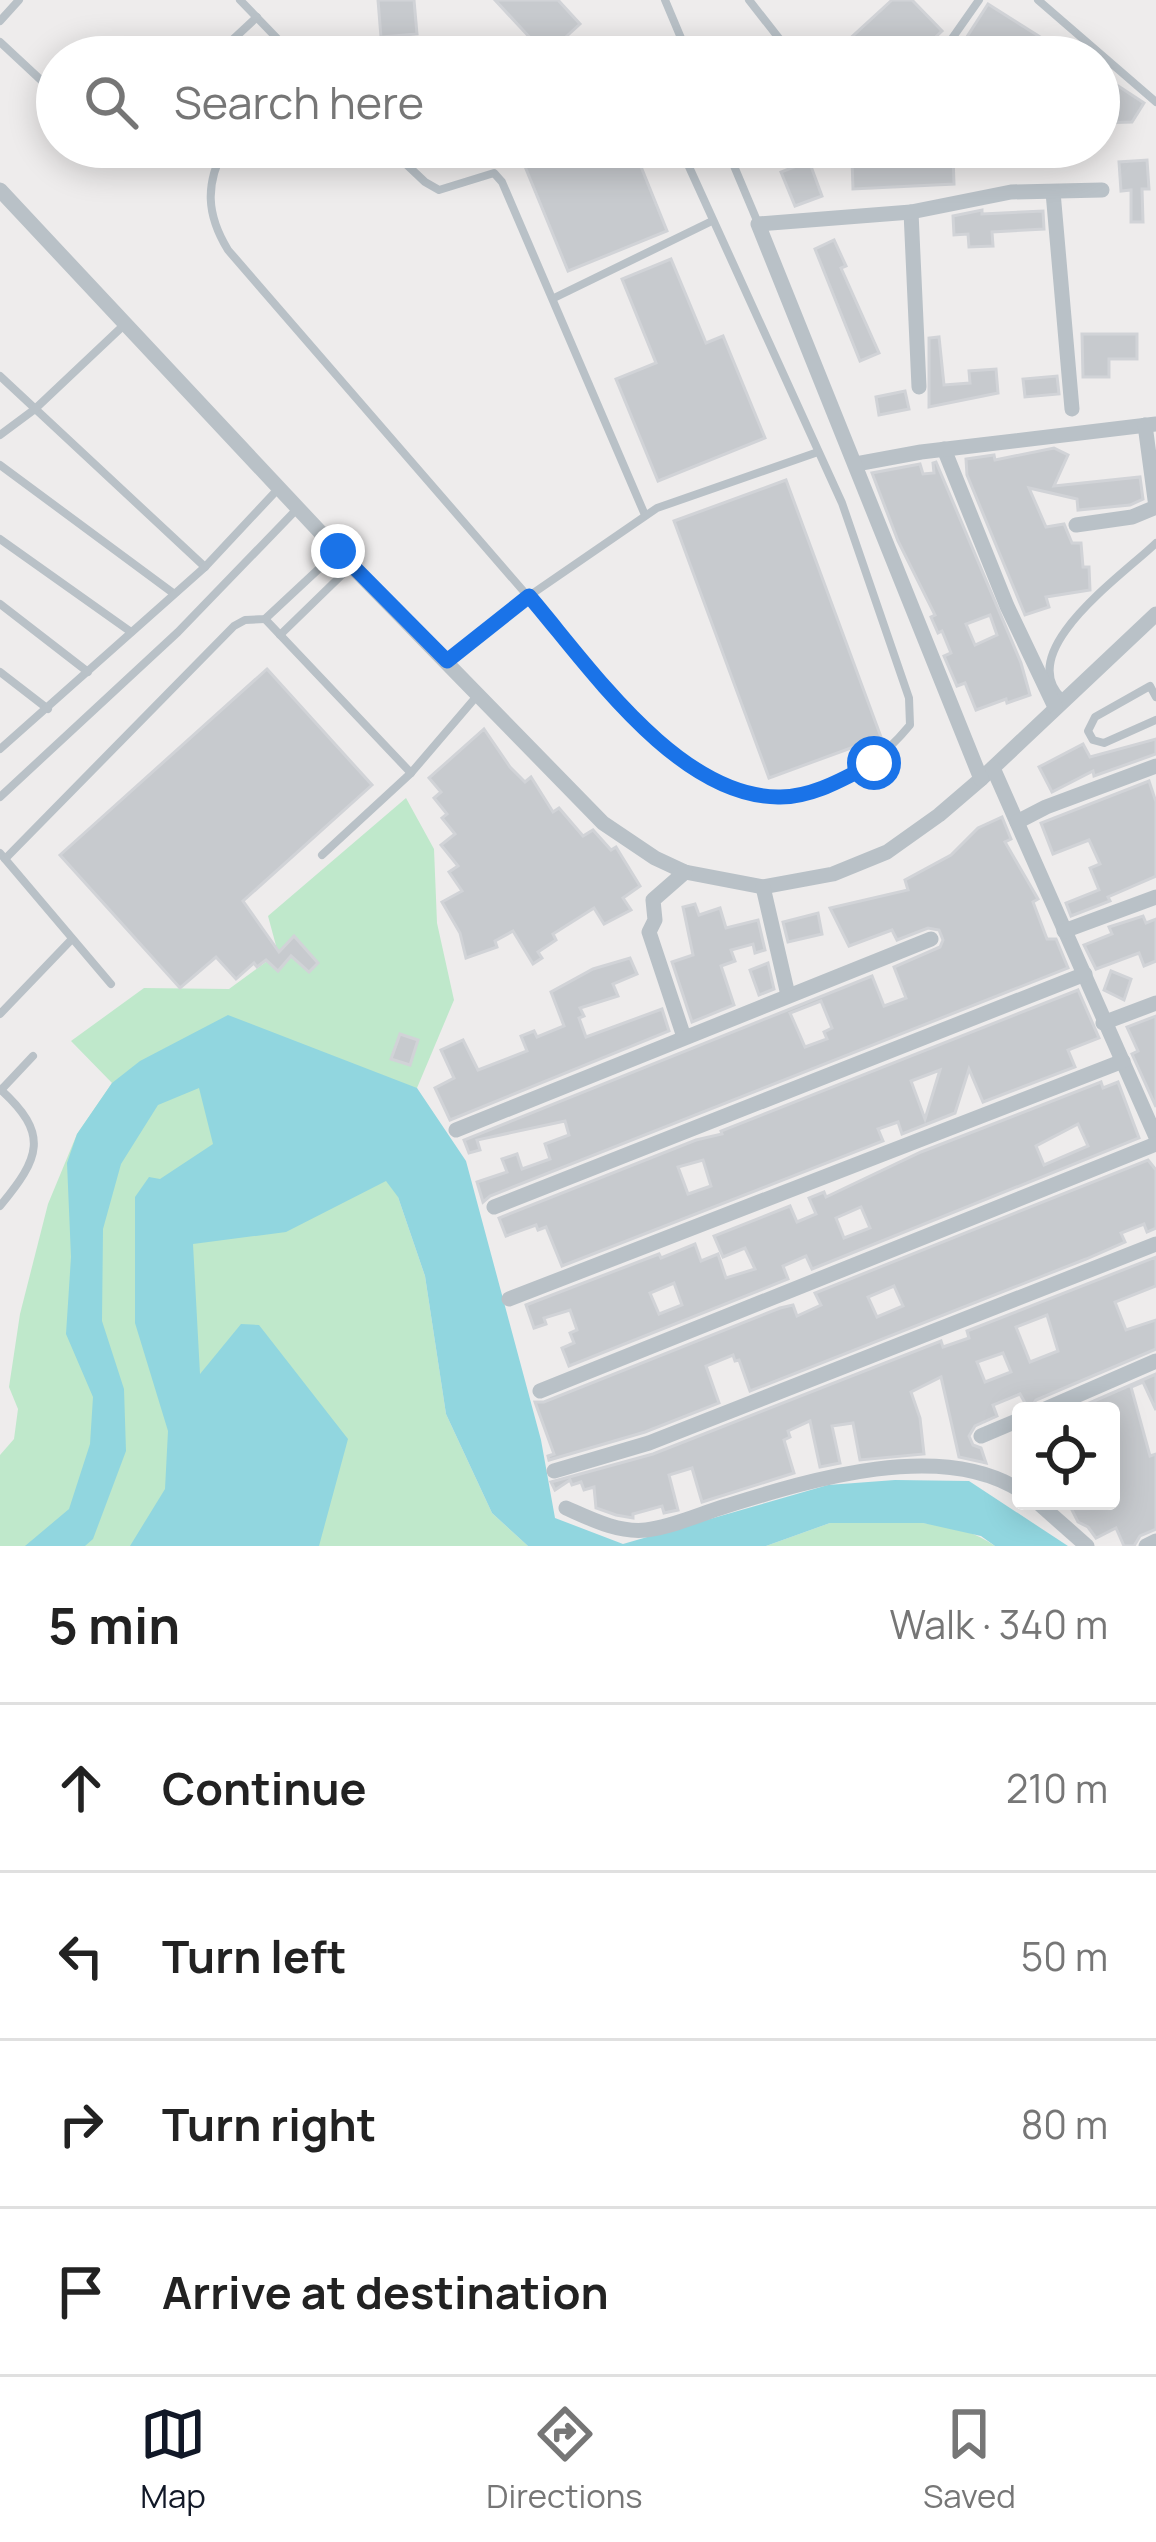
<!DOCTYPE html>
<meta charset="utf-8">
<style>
body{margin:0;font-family:Manrope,sans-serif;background:#f6f6f6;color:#222}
.controls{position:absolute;right:36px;bottom:36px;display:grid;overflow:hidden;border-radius:12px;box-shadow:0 6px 30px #0003}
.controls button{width:108px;height:108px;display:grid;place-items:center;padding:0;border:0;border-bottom:3px solid #e0e0e0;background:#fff;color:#222;font:60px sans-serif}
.stop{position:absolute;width:36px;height:36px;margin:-27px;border:9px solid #1a73e8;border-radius:50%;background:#fff}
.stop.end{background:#1a73e8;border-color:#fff;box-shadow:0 3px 12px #0008}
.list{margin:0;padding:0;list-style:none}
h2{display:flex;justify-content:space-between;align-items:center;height:156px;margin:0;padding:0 48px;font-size:51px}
h2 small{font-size:39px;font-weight:400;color:#767676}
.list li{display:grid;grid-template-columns:78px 1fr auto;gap:36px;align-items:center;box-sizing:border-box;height:168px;padding:0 48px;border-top:3px solid #e0e0e0}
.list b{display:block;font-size:45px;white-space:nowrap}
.list em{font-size:39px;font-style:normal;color:#767676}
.icon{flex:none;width:66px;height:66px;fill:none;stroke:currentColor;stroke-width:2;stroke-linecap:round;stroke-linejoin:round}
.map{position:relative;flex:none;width:1156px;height:1546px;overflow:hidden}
.search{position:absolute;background:#fff;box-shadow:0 6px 30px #0003;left:36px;right:36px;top:36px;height:132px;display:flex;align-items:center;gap:30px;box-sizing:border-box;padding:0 42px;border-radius:66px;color:#767676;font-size:45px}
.sheet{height:828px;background:#fff}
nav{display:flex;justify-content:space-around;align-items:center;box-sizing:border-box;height:168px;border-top:3px solid #e0e0e0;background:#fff;font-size:33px;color:#767676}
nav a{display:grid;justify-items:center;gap:6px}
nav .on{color:#111827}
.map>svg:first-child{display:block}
.green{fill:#bfe8cb}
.water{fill:#91d6df}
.building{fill:#c7cace;stroke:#d1d3d7;stroke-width:3;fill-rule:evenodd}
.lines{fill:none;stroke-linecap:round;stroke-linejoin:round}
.service{stroke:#b9c1c7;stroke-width:8}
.minor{stroke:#b9c1c7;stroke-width:15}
.route{stroke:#1a73e8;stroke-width:15}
</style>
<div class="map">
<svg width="1156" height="1546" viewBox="0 0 1156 1546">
<rect width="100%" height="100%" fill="#eeecec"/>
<g class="green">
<path d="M406 798 434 849 437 923 454 1000 417 1088 398 1197 425 1276 446 1414 492 1513 528 1546H0V1455L14 1439 18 1409 9 1387 20 1314 48 1204 77 1134 112 1083 71 1041 144 988 229 989 278 953 268 916Z"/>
<path d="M830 1523C883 1523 950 1514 995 1546H766Z"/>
</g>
<path class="water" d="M228 1015 417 1088 466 1161 541 1440 555 1518 623 1544 828 1485 895 1480 969 1481 1068 1546H995L981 1536 923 1523H830L766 1546H528L492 1513 446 1414 425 1276 398 1197 386 1181 286 1232 193 1244 200 1374 241 1324 259 1325 348 1439 319 1546H130L165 1489 168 1431 135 1323V1197L149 1177 160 1179 213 1144 199 1088 158 1105 121 1164 103 1229 102 1321 124 1389 126 1451 93 1539 85 1546H25L69 1509 90 1444 93 1397 66 1334 71 1257 67 1163 77 1134 112 1083 140 1061Z"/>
<g class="building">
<path d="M378 0H414L417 34 381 37Z"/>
<path d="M495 0H558L580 24 546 55Z"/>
<path d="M892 0H912L942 31 914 57H795V50L845 43Z"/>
<path d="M988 4 1072 57H954Z"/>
<path d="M1106 78 1144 103 1132 122 1099 123V90Z"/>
<path d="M517 147H633L667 231 568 271Z"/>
<path d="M953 155 954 184 853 189 852 160Z"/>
<path d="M1147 160 1149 189H1142L1143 222H1131V190L1121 191 1119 162Z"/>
<path d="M809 161 822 196 795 206 781 172Z"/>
<path d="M982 210V214L1043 211 1044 229 992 232 993 246 969 247 968 234 954 235 953 216Z"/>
<path d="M834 240 846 266 841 268 879 353 860 361 815 249Z"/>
<path d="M671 259 706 343 723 336 765 438 658 481 616 379 656 363 622 279Z"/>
<path d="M1082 334H1137V359H1109V377H1083Z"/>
<path d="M939 337 944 385 970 383 969 371 996 369 998 393 929 407V338Z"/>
<path d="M1057 376 1059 394 1025 397 1023 379Z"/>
<path d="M905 391 909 409 879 415 876 397Z"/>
<path d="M1054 448 1068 455 1054 486 1140 477 1143 499 1130 505 1078 510 1077 499 1029 488 1046 527 1064 524 1072 543H1081L1083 567H1089L1090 590 1046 597 1049 607 1025 615 967 475 966 459 994 455 995 460Z"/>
<path d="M936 462 1021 663 1030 695 1007 703 1006 699 976 710 965 683 957 686 944 656 951 653 942 631 938 633 931 617 935 615 898 541 872 473 920 464 923 474 934 473 933 463ZM990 615 997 635 975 645 966 624Z"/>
<path d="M786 480 881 737 769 778 674 521Z"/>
<path d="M267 669 372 785 243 901 279 952 294 936 318 963 309 972 291 956 278 971 266 960 257 967 254 963 236 979 216 957 180 988 60 855Z"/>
<path d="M484 729 510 767 525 782 531 777 553 812 559 808 583 836 593 830 611 850 616 847 640 886 623 898 631 910 604 924 594 908 553 934 556 940 538 952 542 958 533 964 513 931 495 941 497 947 466 958 460 933 442 902 462 891 449 872 458 866 441 845 455 834 442 818 447 814 434 798 441 792 429 778Z"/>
<path d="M1156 739V754L1094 776 1093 771 1052 792 1039 767 1083 744 1090 757Z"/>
<path d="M1149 781 1156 802V876L1108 897 1110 901 1071 916 1066 903 1099 890 1090 868 1100 864 1089 840 1053 854 1041 823Z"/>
<path d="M1002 817 1011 839 1005 842 1038 899 1033 902 1047 939H1056L1068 968 490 1196 483 1202 477 1182 507 1172 502 1159 517 1154 522 1169 550 1159 545 1144 569 1135 565 1121 477 1140 480 1150 469 1153 464 1140 872 976 884 1006 906 998 894 967 940 947 943 940 939 930 928 928 897 940 892 930 849 946 830 908 908 890 905 880 951 855 978 828ZM821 1001 832 1028 824 1032 827 1039 805 1047 790 1013Z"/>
<path d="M695 904 699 915 720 908 726 928 758 920 765 950 755 953 753 944 731 950 735 961 721 966 734 1005 692 1022 672 962 693 955 683 907Z"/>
<path d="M818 913 822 934 788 942 783 922Z"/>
<path d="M1143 916 1146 923 1156 919V961L1144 966 1139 953 1096 969 1084 945 1112 934 1109 927Z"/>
<path d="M630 958 637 974 613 984 618 996 580 1008 584 1016 579 1018 586 1037 662 1009 669 1031 450 1120 435 1088 454 1078 441 1050 463 1040 478 1070 527 1051 521 1036 534 1031 537 1037 564 1026 551 992 593 969Z"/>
<path d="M768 963 774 989 759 995 750 970Z"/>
<path d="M1111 971 1131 979 1124 1000 1104 990Z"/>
<path d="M1078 990 1099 1038 1068 1050 1075 1067 983 1102 969 1069 955 1113 902 1134 898 1122 878 1129 883 1141 562 1266 546 1227 538 1230 536 1225 506 1236 499 1218 696 1140 722 1134 721 1131ZM940 1070 925 1119 911 1081ZM703 1160 711 1186 688 1194 678 1167Z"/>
<path d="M1156 1016V1107L1132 1054 1138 1051 1127 1027Z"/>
<path d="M400 1034 418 1040 410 1065 391 1059Z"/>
<path d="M1101 1082 1103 1088 1118 1082 1139 1138 812 1269 806 1256 783 1266 788 1279 569 1366 562 1348 574 1343 570 1333 577 1330 570 1310 544 1318 546 1324 534 1328 526 1305 659 1254 661 1258 695 1244 701 1261 718 1254 726 1278 755 1269 745 1248 723 1257 714 1236 790 1206 797 1222 816 1214 809 1198 824 1192 826 1197 921 1152ZM1078 1124 1088 1146 1044 1165 1036 1146ZM861 1207 870 1228 844 1238 836 1218ZM674 1283 682 1305 659 1314 650 1293Z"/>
<path d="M1148 1160 1156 1170V1228L1147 1232 1144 1224 1121 1233 1125 1242 1086 1259 750 1391 739 1360 735 1361 733 1355 706 1366 719 1403 645 1432 549 1460 548 1456 554 1454 535 1402H544L780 1308 793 1305 797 1316 821 1305 815 1293ZM894 1286 903 1306 877 1317 868 1297Z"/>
<path d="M1156 1257V1286L1115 1302 1126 1330 1156 1320V1349L1036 1400 1029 1410 1020 1394 993 1405 997 1416 975 1426 969 1436 973 1445 981 1448 986 1463 959 1457 941 1377 911 1392 920 1418 924 1454 860 1460 853 1423 832 1426 840 1463 820 1467 810 1421 788 1431 790 1437 784 1440 794 1473 702 1502 692 1468 669 1475 678 1510 664 1513 662 1506 633 1514V1518L616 1515 596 1508 594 1487 584 1490 581 1482 572 1485 570 1480 555 1490 551 1482 653 1454 941 1341 943 1347 969 1338 967 1331ZM1047 1315 1058 1351 1030 1362 1016 1327ZM1003 1353 1011 1372 985 1382 977 1362Z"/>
<path d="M1156 1374V1410L1143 1382 1131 1387 1150 1456 1156 1454V1529L1140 1536 1134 1546H1124L1116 1528 1096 1538 1088 1527 1078 1522 1069 1504 1111 1501V1411H1071Z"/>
</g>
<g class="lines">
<g class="service">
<path d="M240 0 295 57"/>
<path d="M665 0 689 57"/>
<path d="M749 0 785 46"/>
<path d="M1038 0 1156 102"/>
<path d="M0 21 19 0"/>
<path d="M0 42 57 95"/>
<path d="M214 57 257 17"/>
<path d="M939 57 979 0"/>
<path d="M225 147C205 184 206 214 228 250L610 691C629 711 648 734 669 752 752 818 844 805 910 725L909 698 842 503 680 147"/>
<path d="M388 147 425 182 439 190 494 173 502 182 645 515"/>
<path d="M726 147 758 223"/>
<path d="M554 298 712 221"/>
<path d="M0 376 205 567"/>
<path d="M0 435 35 409 124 325"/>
<path d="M0 465 173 593"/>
<path d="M0 539 131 632"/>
<path d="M0 604 88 672"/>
<path d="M265 619 411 773"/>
<path d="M280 635 350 567"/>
<path d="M447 661 529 596 657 508 818 452"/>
<path d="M0 672 48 709"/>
<path d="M1156 697 1150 686 1095 717 1088 731 1093 740 1104 743 1156 720"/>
<path d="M1063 699C1011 652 1123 575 1156 543"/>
<path d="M0 749 205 567 278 489"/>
<path d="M0 797 178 632 296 510"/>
<path d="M0 853 111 984"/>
<path d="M322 855 411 773 476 697"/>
<path d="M5 859 234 626 245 620 265 619 338 551"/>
<path d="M0 1014 72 939"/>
<path d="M0 1089C50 1134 40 1158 0 1206"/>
<path d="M1 1090 33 1056"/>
</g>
<g class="minor">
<path d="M0 190 351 565 603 823 655 858 685 872 763 887 833 874 887 852 939 815 981 779 1156 614"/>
<path d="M1053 192 1072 409"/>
<path d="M911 212 919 387"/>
<path d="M944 449 1007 606 1055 707"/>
<path d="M856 464 921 452 1156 424"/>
<path d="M1076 525 1132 517 1156 507 1145 425"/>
<path d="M993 768 1156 1137"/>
<path d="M981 779 758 224 911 212 1011 192 1102 190"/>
<path d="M1017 822 1046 807 1156 766"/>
<path d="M763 887 788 995"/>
<path d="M1064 931 1156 897"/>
<path d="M1103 1023 1156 1003"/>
<path d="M684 1037 649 932 655 920 653 900 685 872"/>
<path d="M456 1130 931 939"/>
<path d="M494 1207 1085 974"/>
<path d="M509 1299 1123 1061"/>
<path d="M540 1391 1156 1144"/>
<path d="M1041 1411 1156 1361"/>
<path d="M981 1436 1021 1419"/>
<path d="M554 1471 649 1443 1156 1244"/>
<path d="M1036 1501 1087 1546"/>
<path d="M566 1508C591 1519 618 1533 646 1530 672 1527 700 1514 726 1506 810 1480 941 1439 1021 1491"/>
<path d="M1146 1546 1156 1541"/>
</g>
</g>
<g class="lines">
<path class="route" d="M338 551 447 661 529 596C589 666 677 796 778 797 812 798 845 778 874 763"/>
</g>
</svg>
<div class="controls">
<button><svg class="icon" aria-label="locate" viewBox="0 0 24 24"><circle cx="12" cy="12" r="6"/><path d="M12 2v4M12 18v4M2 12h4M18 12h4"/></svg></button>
</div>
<div class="stop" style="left:874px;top:763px"></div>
<div class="stop end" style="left:338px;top:551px"></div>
<div class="search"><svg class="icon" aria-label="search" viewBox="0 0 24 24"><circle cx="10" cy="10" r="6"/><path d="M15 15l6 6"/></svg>Search here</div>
</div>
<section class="sheet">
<h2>5 min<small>Walk · 340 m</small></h2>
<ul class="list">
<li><svg class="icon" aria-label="ahead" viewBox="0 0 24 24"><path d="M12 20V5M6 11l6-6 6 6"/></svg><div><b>Continue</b></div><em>210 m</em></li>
<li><svg class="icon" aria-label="left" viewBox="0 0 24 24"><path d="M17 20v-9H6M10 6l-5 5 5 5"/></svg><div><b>Turn left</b></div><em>50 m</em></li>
<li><svg class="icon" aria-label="right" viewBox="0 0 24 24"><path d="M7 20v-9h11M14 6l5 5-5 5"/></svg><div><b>Turn right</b></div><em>80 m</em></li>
<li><svg class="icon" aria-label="arrive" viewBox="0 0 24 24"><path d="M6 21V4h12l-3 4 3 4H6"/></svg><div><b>Arrive at destination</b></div></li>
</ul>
</section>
<nav>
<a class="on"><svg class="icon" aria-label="map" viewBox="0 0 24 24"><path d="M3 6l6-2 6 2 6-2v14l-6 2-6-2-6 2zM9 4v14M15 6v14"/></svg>Map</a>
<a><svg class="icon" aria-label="directions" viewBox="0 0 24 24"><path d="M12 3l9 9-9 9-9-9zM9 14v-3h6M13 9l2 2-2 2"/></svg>Directions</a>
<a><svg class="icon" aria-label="saved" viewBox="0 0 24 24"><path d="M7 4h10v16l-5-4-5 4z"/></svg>Saved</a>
</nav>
